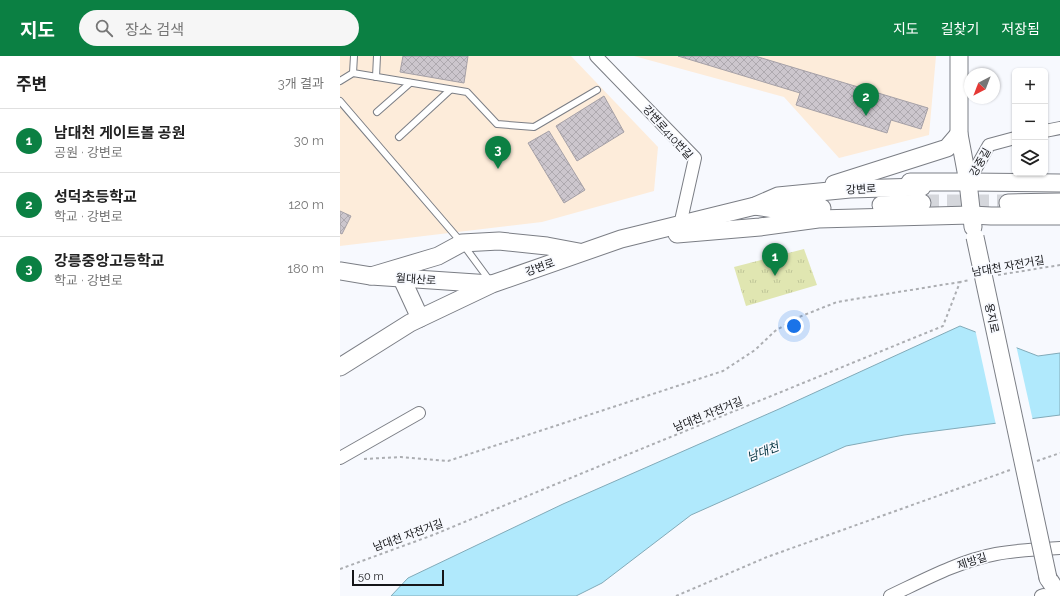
<!DOCTYPE html>
<html lang="ko">
<meta charset="utf-8">
<style>
body{margin:0;font-family:Raleway,"Noto Sans KR",sans-serif;background:#f6f6f6;color:#222}
.controls{position:absolute;right:12px;top:12px;display:grid;overflow:hidden;border-radius:6px;box-shadow:0 1px 3px #0004}
.controls button{width:36px;height:36px;display:grid;place-items:center;padding:0;border:0;border-bottom:1px solid #e0e0e0;background:#fff;color:#222;font:20px sans-serif}
.compass{position:absolute;left:624px;top:12px;width:36px;height:36px;border-radius:50%;background:#fff;box-shadow:0 1px 3px #0004;rotate:222deg}
.scale{position:absolute;left:12px;bottom:10px;width:92px;box-sizing:border-box;padding-left:4px;border:2px solid #151619;border-top:0;font-size:11px;line-height:14px;white-space:nowrap;color:#151619;-webkit-text-stroke:3px #f7f9fe;paint-order:stroke}
.you{position:absolute;left:454px;top:270px;width:14px;height:14px;margin:-10px;border:3px solid #fff;border-radius:50%;background:#1a73e8;box-shadow:0 0 0 6px #1a73e833}
.badge{display:grid;place-items:center;width:26px;height:26px;border-radius:50%;background:#0b8043;color:#fff;font-size:13px;font-weight:700}
.pin{position:absolute;translate:-50% -33px;filter:drop-shadow(0 1px 2px #0008)}
.pin::after{content:'';position:absolute;top:21px;width:14px;height:12px;background:inherit;clip-path:polygon(0 0,100% 0,50% 100%)}
.list{margin:0;padding:0;list-style:none}
h2{display:flex;justify-content:space-between;align-items:center;height:52px;margin:0;padding:0 16px;font-size:17px}
h2 small{font-size:13px;font-weight:400;color:#767676}
.list li{display:grid;grid-template-columns:26px 1fr auto;gap:12px;align-items:center;box-sizing:border-box;height:64px;padding:0 16px;border-top:1px solid #e0e0e0}
.list b{display:block;font-size:15px;white-space:nowrap}
.list p{margin:0;font-size:13px;white-space:nowrap;color:#767676}
.list em{font-size:13px;font-style:normal;color:#767676}
.icon{flex:none;width:22px;height:22px;fill:none;stroke:currentColor;stroke-width:2;stroke-linecap:round;stroke-linejoin:round}
.map{position:relative;flex:none;width:720px;height:540px;overflow:hidden}
header{display:flex;align-items:center;gap:24px;box-sizing:border-box;height:56px;padding:0 20px;background:#0b8043;color:#fff}
header strong{font-size:19px}
nav{display:flex;gap:22px;margin-inline-start:auto;font-size:14px}
.search{width:280px;height:36px;background:#f6f6f6;display:flex;align-items:center;gap:10px;box-sizing:border-box;padding:0 14px;border-radius:22px;color:#767676;font-size:15px}
main{display:flex}
aside{flex:1;background:#fff}
.map>svg:first-child{display:block}
.education{fill:#fdecda}
.park{fill:url(#park-tufts)}
.water{fill:#b0e9fc;stroke:#82aab8}
.pier{fill:#f7f9fe}
.building{fill:url(#building-cross-hatch);stroke:#a6a1a7}
.lines{fill:none;stroke-linecap:round;stroke-linejoin:round}
.secondary-tunnel{stroke:#d5d7dc;stroke-width:17;stroke-dasharray:17 8;stroke-linecap:butt}
.lane-casing{stroke:#7b7e85;stroke-width:8}
.street-casing{stroke:#7b7e85;stroke-width:14}
.secondary-casing{stroke:#7b7e85;stroke-width:19}
.path{stroke:#acaeb2;stroke-width:2;stroke-dasharray:3 3;stroke-linecap:butt}
.lane{stroke:#fff;stroke-width:6}
.street{stroke:#fff;stroke-width:12}
.secondary{stroke:#fff;stroke-width:17}
.secondary-bridge-casing{stroke:#7b7e85;stroke-width:19;stroke-linecap:butt}
.secondary-bridge{stroke:#fff;stroke-width:17}
.labels{text-anchor:middle;stroke-width:3.5;stroke-linejoin:round;paint-order:stroke}
.street-label{font-size:11px;fill:#151619;stroke:#f7f9fe}
.water-label{font-size:12px;font-style:italic;fill:#00313e;stroke:#f7f9fe}
</style>
<header>
<strong>지도</strong>
<div class="search"><svg class="icon" aria-label="search" viewBox="0 0 24 24"><circle cx="10" cy="10" r="6"/><path d="M15 15l6 6"/></svg>장소 검색</div>
<nav><a>지도</a><a>길찾기</a><a>저장됨</a></nav>
</header>
<main>
<aside>
<h2>주변<small>3개 결과</small></h2>
<ul class="list">
<li><span class="badge">1</span><div><b>남대천 게이트볼 공원</b><p>공원 · 강변로</p></div><em>30 m</em></li>
<li><span class="badge">2</span><div><b>성덕초등학교</b><p>학교 · 강변로</p></div><em>120 m</em></li>
<li><span class="badge">3</span><div><b>강릉중앙고등학교</b><p>학교 · 강변로</p></div><em>180 m</em></li>
</ul>
</aside>
<div class="map">
<svg width="720" height="540" viewBox="0 0 720 540">
<defs>
<pattern id="park-tufts" width="24" height="20" patternUnits="userSpaceOnUse"><rect width="24" height="20" fill="#e0e6b1"/><path d="M3 7l-1-3M5 7V3M7 7l1-3M15 17l-1-3M17 17v-4M19 17l1-3" fill="none" stroke="#bfc598"/></pattern>
<pattern id="building-cross-hatch" width="8" height="8" patternUnits="userSpaceOnUse"><rect width="8" height="8" fill="#ccc6cd"/><path d="M0 0l8 8M0 8l8-8" fill="none" stroke="#aea9af"/></pattern>
</defs>
<rect width="100%" height="100%" fill="#f7f9fe"/>
<g class="education">
<path d="M0 0H231L318 91 314 135 202 166 0 190Z"/>
<path d="M294 0H596L589 79 499 102 444 41Z"/>
</g>
<path class="park" d="M464 193 477 229 406 250 394 211Z"/>
<path class="water" d="M620 270 698 300 720 297V359L564 379 506 390 351 459 262 527 236 540H51L68 522 223 448 439 353Z"/>
<path class="pier" d="M635 273 676 289 693 365 656 369Z"/>
<g class="building">
<path d="M63 0H128L124 27 60 16Z"/>
<path d="M338 0H415L588 52 581 73 551 64 547 77 456 49 460 37Z"/>
<path d="M264 40 284 76 237 105 216 70Z"/>
<path d="M209 75 245 134 224 147 188 87Z"/>
<path d="M0 155 11 160 2 178 0 177Z"/>
</g>
<g class="lines">
<path class="secondary-tunnel" d="M582 147H668"/>
<g class="lane-casing">
<g id="lane">
<path d="M13 17 14 0"/>
<path d="M36 21 37 0"/>
<path d="M0 25 13 17 127 36 157 68 194 71 257 34"/>
<path d="M0 45 122 187 150 225"/>
<path d="M37 56 70 27"/>
<path d="M59 81 110 34"/>
</g>
</g>
<g class="street-casing">
<g id="street">
<path d="M256 0 355 102 340 169"/>
<path d="M705 75 720 72"/>
<path d="M628 126 649 89 675 82"/>
<path d="M0 402 79 357"/>
<path d="M550 540C584 524 619 505 656 498 677 494 698 493 720 492"/>
<path d="M701 540 704 539"/>
</g>
</g>
<g class="secondary-casing">
<g id="secondary">
<path d="M619 0V78L628 126 633 171"/>
<path d="M570 126H628L720 127"/>
<path d="M494 128 607 92 619 78"/>
<path d="M668 147 720 146"/>
<path d="M541 149 582 147"/>
<path d="M415 150 441 154 482 152"/>
<path d="M337 178 420 171 478 163 631 159 651 160H720"/>
<path d="M0 215 31 220 151 228"/>
<path d="M31 220 98 200 122 187 159 185 207 190 239 196"/>
<path d="M62 223 80 262"/>
<path d="M0 311 70 267 152 228 281 183 415 150 438 140 510 133 582 131"/>
<path d="M708 522 720 540"/>
</g>
</g>
<g class="path">
<path d="M658 219 720 209"/>
<path d="M24 403 61 401 108 405 383 315 415 294 435 275 459 261 497 246 620 226"/>
<path d="M697 405 720 397"/>
<path d="M0 513 93 479 279 402 603 270 620 226 630 224"/>
<path d="M336 540 427 501 670 414"/>
</g>
<use href="#lane" class="lane"/>
<use href="#street" class="street"/>
<use href="#secondary" class="secondary"/>
<g class="secondary-bridge-casing">
<path id="secondary-bridge" d="M635 181 708 522"/>
</g>
<use href="#secondary-bridge" class="secondary-bridge"/>
</g>
<g class="labels">
<g class="street-label">
<text transform="translate(328 76) rotate(48)" y="4">강변로410번길</text>
<text transform="translate(640 106) rotate(-60)" y="4">강중길</text>
<text transform="translate(521 133) rotate(-3)" y="4">강변로</text>
<text transform="translate(668 210) rotate(-10)" y="4">남대천 자전거길</text>
<text transform="translate(200 211) rotate(-20)" y="4">강변로</text>
<text transform="translate(76 223) rotate(4)" y="4">월대산로</text>
<text transform="translate(652 262) rotate(78)" y="4">용지로</text>
<text transform="translate(368 358) rotate(-22)" y="4">남대천 자전거길</text>
<text transform="translate(68 479) rotate(-20)" y="4">남대천 자전거길</text>
<text transform="translate(632 505) rotate(-18)" y="4">제방길</text>
</g>
<g class="water-label">
<text transform="translate(423 396) rotate(-21)" y="4">남대천</text>
</g>
</g>
</svg>
<div class="controls">
<button>+</button>
<button>−</button>
<button><svg class="icon" aria-label="layers" viewBox="0 0 24 24"><path d="M12 4l9 5-9 5-9-5zM3 14l9 5 9-5"/></svg></button>
</div>
<svg class="compass" viewBox="-18 -18 36 36"><path d="M0-13l5 13h-10z" fill="#e53935"/><path d="M0 13l5-13h-10z" fill="#767676"/></svg>
<div class="scale">50 m</div>
<div class="you"></div>
<div class="pin badge" style="left:435px;top:220px">1</div>
<div class="pin badge" style="left:526px;top:60px">2</div>
<div class="pin badge" style="left:158px;top:113px">3</div>
</div>
</main>
